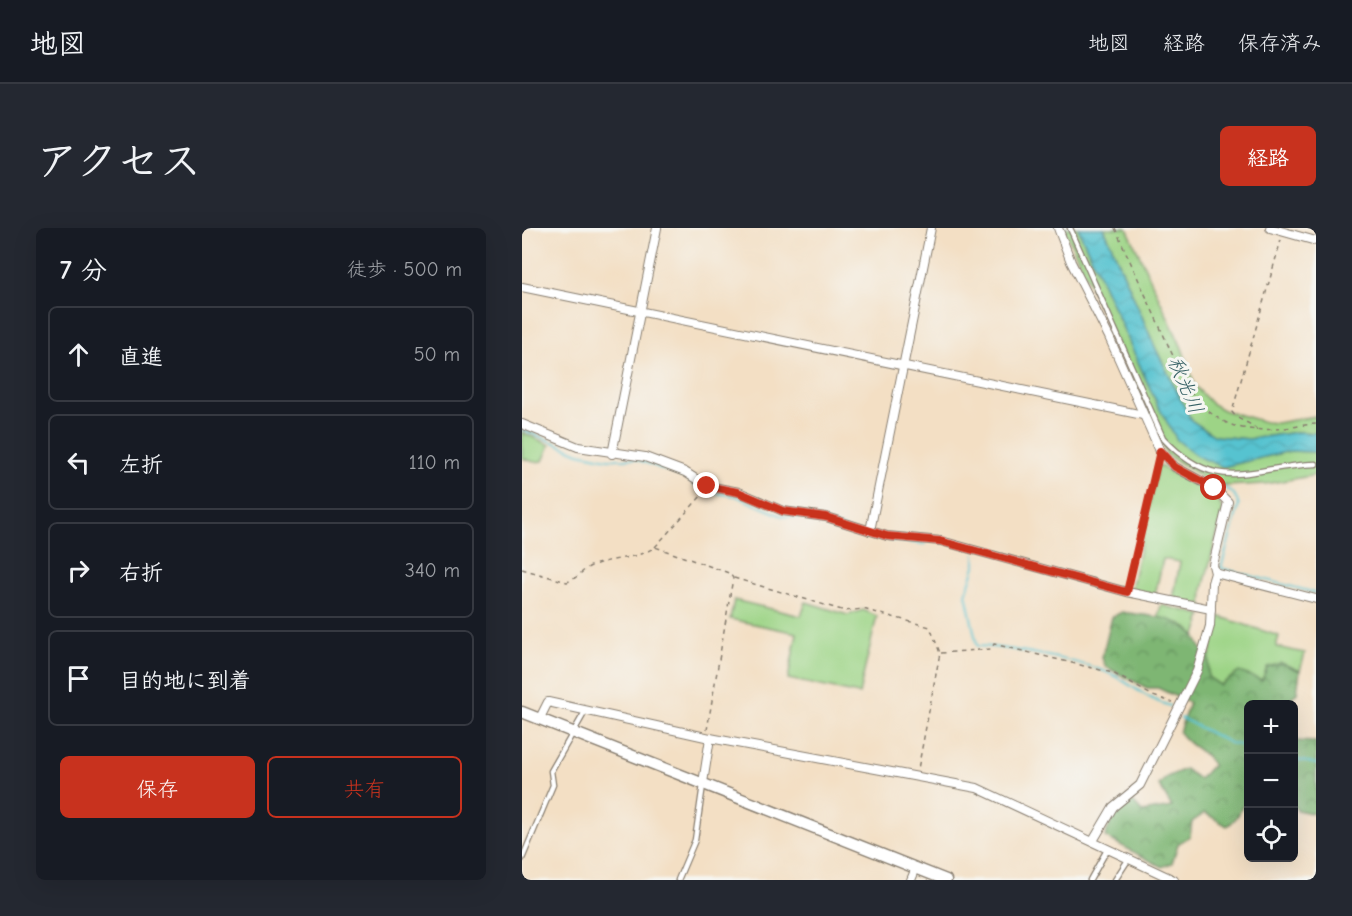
<!DOCTYPE html>
<html lang="ja">
<meta charset="utf-8">
<style>
body{margin:0;font-family:"Comic Neue","Klee One",sans-serif;background:#242831;color:#f1f3f6}
.controls{position:absolute;right:18px;bottom:18px;display:grid;overflow:hidden;border-radius:9px;box-shadow:0 6px 24px #0002}
.controls button{width:54px;height:54px;display:grid;place-items:center;padding:0;border:0;border-bottom:2px solid #363941;background:#171b24;color:#f1f3f6;font:30px sans-serif}
.stop{position:absolute;width:18px;height:18px;margin:-14px;border:4px solid #c8321e;border-radius:50%;background:#fff}
.stop.end{background:#c8321e;border-color:#fff;box-shadow:0 2px 6px #0008}
.list{margin:0;padding:0;list-style:none}
h2{display:flex;justify-content:space-between;align-items:center;height:78px;margin:0;padding:0 24px;font-size:26px}
h2 small{font-size:20px;font-weight:400;color:#9ea1a6}
.list li{display:grid;grid-template-columns:39px 1fr auto;gap:18px;align-items:center;box-sizing:border-box;height:96px;margin:0 12px 12px;padding:0 12px;border:2px solid #363941;border-radius:9px}
.list b{display:block;font-size:22px;white-space:nowrap}
.list em{font-size:20px;font-style:normal;color:#9ea1a6}
.actions{display:flex;gap:12px;padding:18px 24px}
.actions a{flex:1;padding:14px 0;border:2px solid #c8321e;border-radius:9px;text-align:center;font-size:21px;color:#c8321e}
.actions .main{background:#c8321e;color:#fff}
.icon{flex:none;width:33px;height:33px;fill:none;stroke:currentColor;stroke-width:2;stroke-linecap:round;stroke-linejoin:round}
.map{position:relative;flex:none;width:794px;height:652px;overflow:hidden;border-radius:9px}
header{display:flex;align-items:center;gap:36px;box-sizing:border-box;height:84px;padding:0 30px;background:#171b24;border-bottom:2px solid #363941}
header strong{font-size:28px}
nav{display:flex;gap:33px;margin-inline-start:auto;font-size:21px}
.intro{display:flex;align-items:center;justify-content:space-between;box-sizing:border-box;height:144px;padding:0 36px}
h1{margin:0;font-size:42px}
.button{padding:15px 27px;border-radius:9px;background:#c8321e;color:#fff;font-size:21px;font-weight:700}
main{display:flex;gap:36px;padding:0 36px}
aside{flex:1;background:#171b24;border-radius:9px;box-shadow:0 6px 24px #0002}
.map>svg:first-child{display:block}
.grass{fill:#9dd486;stroke:#5c7851;stroke-width:1.5}
.forest{fill:url(#forest-crowns);stroke:#4d6948;stroke-width:1.5}
.water{fill:url(#water-waves);stroke:#3a7076;stroke-width:1.5}
.lines{fill:none;stroke-linecap:round;stroke-linejoin:round}
.stream{stroke:#57c3d0;stroke-width:2}
.service-casing{stroke:#887e70;stroke-width:7}
.minor-casing{stroke:#887e70;stroke-width:10}
.tertiary-casing{stroke:#887e70;stroke-width:13}
.path{stroke:#887e70;stroke-width:1.5;stroke-dasharray:4.5 4.5;stroke-linecap:butt}
.service{stroke:#fff;stroke-width:4.5}
.minor{stroke:#fff;stroke-width:8}
.tertiary{stroke:#fff;stroke-width:10}
.route{stroke:#c8321e;stroke-width:8}
.labels{text-anchor:middle;stroke-width:6;stroke-linejoin:round;paint-order:stroke}
.water-label{font-size:20px;font-style:italic;fill:#345f64;stroke:#f6f6f2}
</style>
<header>
<strong>地図</strong>
<nav><a>地図</a><a>経路</a><a>保存済み</a></nav>
</header>
<div class="intro"><h1>アクセス</h1><a class="button">経路</a></div>
<main>
<aside>
<h2>7 分<small>徒歩 · 500 m</small></h2>
<ul class="list">
<li><svg class="icon" aria-label="ahead" viewBox="0 0 24 24"><path d="M12 20V5M6 11l6-6 6 6"/></svg><div><b>直進</b></div><em>50 m</em></li>
<li><svg class="icon" aria-label="left" viewBox="0 0 24 24"><path d="M17 20v-9H6M10 6l-5 5 5 5"/></svg><div><b>左折</b></div><em>110 m</em></li>
<li><svg class="icon" aria-label="right" viewBox="0 0 24 24"><path d="M7 20v-9h11M14 6l5 5-5 5"/></svg><div><b>右折</b></div><em>340 m</em></li>
<li><svg class="icon" aria-label="arrive" viewBox="0 0 24 24"><path d="M6 21V4h12l-3 4 3 4H6"/></svg><div><b>目的地に到着</b></div></li>
</ul>
<div class="actions"><a class="main">保存</a><a>共有</a></div>
</aside>
<div class="map">
<svg width="794" height="652" viewBox="0 0 794 652">
<defs>
<pattern id="forest-crowns" width="20" height="18" patternUnits="userSpaceOnUse" patternTransform="scale(1.5)"><rect width="20" height="18" fill="#7eb673"/><path d="M2 6a3 3 0 1 1 6 0M12 15a3 3 0 1 1 6 0" fill="none" stroke="#66935e"/></pattern>
<pattern id="water-waves" width="16" height="10" patternUnits="userSpaceOnUse" patternTransform="scale(1.5)"><rect width="16" height="10" fill="#57c3d0"/><path d="M0 5q4-4 8 0t8 0" fill="none" stroke="#4ba7b2"/></pattern>
</defs>
<rect width="100%" height="100%" fill="#f6f6f2"/>
<filter id="ink" filterUnits="userSpaceOnUse"><feTurbulence type="fractalNoise" baseFrequency=".0167" numOctaves="2"/><feDisplacementMap in="SourceGraphic" scale="12" xChannelSelector="R" yChannelSelector="G"/><feConvolveMatrix kernelMatrix="1 2 1 2 8 2 1 2 1" color-interpolation-filters="sRGB"/></filter>
<filter id="wash" filterUnits="userSpaceOnUse"><feTurbulence type="fractalNoise" baseFrequency=".008" numOctaves="4" result="noise"/><feDisplacementMap in="SourceGraphic" scale="24" xChannelSelector="R" yChannelSelector="G"/><feGaussianBlur stdDeviation="1.35" result="paint"/><feColorMatrix in="noise" values="0 0 0 0 0 0 0 0 0 0 0 0 0 0 0 0 0 1.4 0 .05"/><feComposite in="paint" operator="in"/></filter>
<g filter="url(#wash)">
<rect width="100%" height="100%" fill="#f3dfc4"/>
<g class="grass">
<path d="M542 0H556L636 178 701 239 768 223 794 224V247L743 256 703 258 681 250 645 227Z"/>
<path d="M582 0H605L660 120 673 158 689 175 701 182 743 194 755 195 794 188V205L775 204 727 211 693 208 669 192 633 119Z"/>
<path d="M0 204 28 217 21 233 12 234 0 230Z"/>
<path d="M636 237 695 270 701 283 681 361 680 378 651 372 658 334 641 331 633 367 609 362Z"/>
<path d="M212 372 279 388 284 374 326 387 341 382 355 388 337 466 266 451 275 405 208 391Z"/>
<path d="M639 377 680 387 674 408 660 396 636 390Z"/>
<path d="M696 388 757 408 754 419 783 425 778 443 759 435 740 452 717 445 698 457 686 449 685 442Z"/>
</g>
<g class="forest">
<path d="M600 384C623 388 654 387 671 406 678 413 674 418 687 428L686 449 698 457 717 444 740 452 745 439 759 435 778 443 775 465 761 476 744 471 740 476H726C726 509 736 580 705 598L683 585 670 594 668 608 656 616 650 635 640 639 583 609C588 594 595 580 611 574L620 584 650 579 637 557 645 549 663 541 677 551 691 537C683 522 666 519 657 504L667 475 636 460H625L584 439 580 430 590 389Z"/>
<path d="M772 513 794 514V586L775 582 772 578Z"/>
</g>
<path class="water" d="M556 0H582L633 119 669 192 693 208 727 211 775 204 794 205V224L768 223 701 239 677 229 655 212 636 178Z"/>
<g class="lines">
<g class="stream">
<path d="M0 201 57 225 86 231H114L164 250 178 261"/>
<path d="M698 257 712 266 717 277 699 340 794 365"/>
<path d="M186 264 214 268 260 288 299 292"/>
<path d="M310 295 333 305 359 310"/>
<path d="M367 312 403 316"/>
<path d="M453 326V338L444 366 455 418C488 419 562 433 591 447 612 458 624 471 648 478"/>
<path d="M659 490 708 515 726 519"/>
<path d="M772 531 794 536"/>
</g>
</g>
</g>
<g filter="url(#ink)">
<g class="lines">
<g class="service-casing">
<g id="service">
<path d="M548 0 641 210C696 269 728 238 794 236"/>
<path d="M0 631 31 557 29 543 64 482"/>
<path d="M156 652 173 612 181 557"/>
<path d="M568 652 586 620"/>
<path d="M593 652 606 632"/>
</g>
</g>
<g class="minor-casing">
<g id="minor">
<path d="M536 0 549 34 587 109 638 223 653 239 692 260 706 274 691 337 693 345 690 355 688 398 675 443 618 557 591 579 571 613"/>
<path d="M748 0 794 13"/>
<path d="M0 59 621 187"/>
<path d="M0 196 56 219 123 229 163 244 185 258 217 264 261 283 304 289 365 308 419 313 605 364 689 381"/>
<path d="M90 226 135 0"/>
<path d="M348 303 409 0"/>
<path d="M693 345 794 371"/>
<path d="M18 490 26 474 188 510 455 560 652 652"/>
<path d="M181 555 188 510"/>
<path d="M389 652 394 640"/>
</g>
</g>
<g class="tertiary-casing">
<path id="tertiary" d="M0 484 424 652"/>
</g>
<g class="path">
<path d="M593 0 666 161C697 201 722 206 770 199 778 198 786 196 794 196"/>
<path d="M735 202C728 193 716 194 710 184L759 12"/>
<path d="M133 319 180 267"/>
<path d="M0 341 45 354C55 351 60 342 69 338 91 329 114 332 133 319L207 345 211 350 185 502"/>
<path d="M212 350 323 383 341 381 408 399 418 425 396 541"/>
<path d="M607 357 635 232"/>
<path d="M419 425 469 421 472 416 591 445 631 468 650 474"/>
</g>
<use href="#service" class="service"/>
<use href="#minor" class="minor"/>
<use href="#tertiary" class="tertiary"/>
</g>
</g>
<g class="lines" filter="url(#ink)">
<path class="route" d="M185 258 216 264 261 283 304 289 365 308 418 313 605 364 638 223 653 239 692 260"/>
</g>
<g class="labels">
<g class="water-label">
<text transform="translate(664 157) rotate(67)" y="7">秋光川</text>
</g>
</g>
</svg>
<div class="controls">
<button>+</button>
<button>−</button>
<button><svg class="icon" aria-label="locate" viewBox="0 0 24 24"><circle cx="12" cy="12" r="6"/><path d="M12 2v4M12 18v4M2 12h4M18 12h4"/></svg></button>
</div>
<div class="stop" style="left:692px;top:260px"></div>
<div class="stop end" style="left:185px;top:258px"></div>
</div>
</main>
